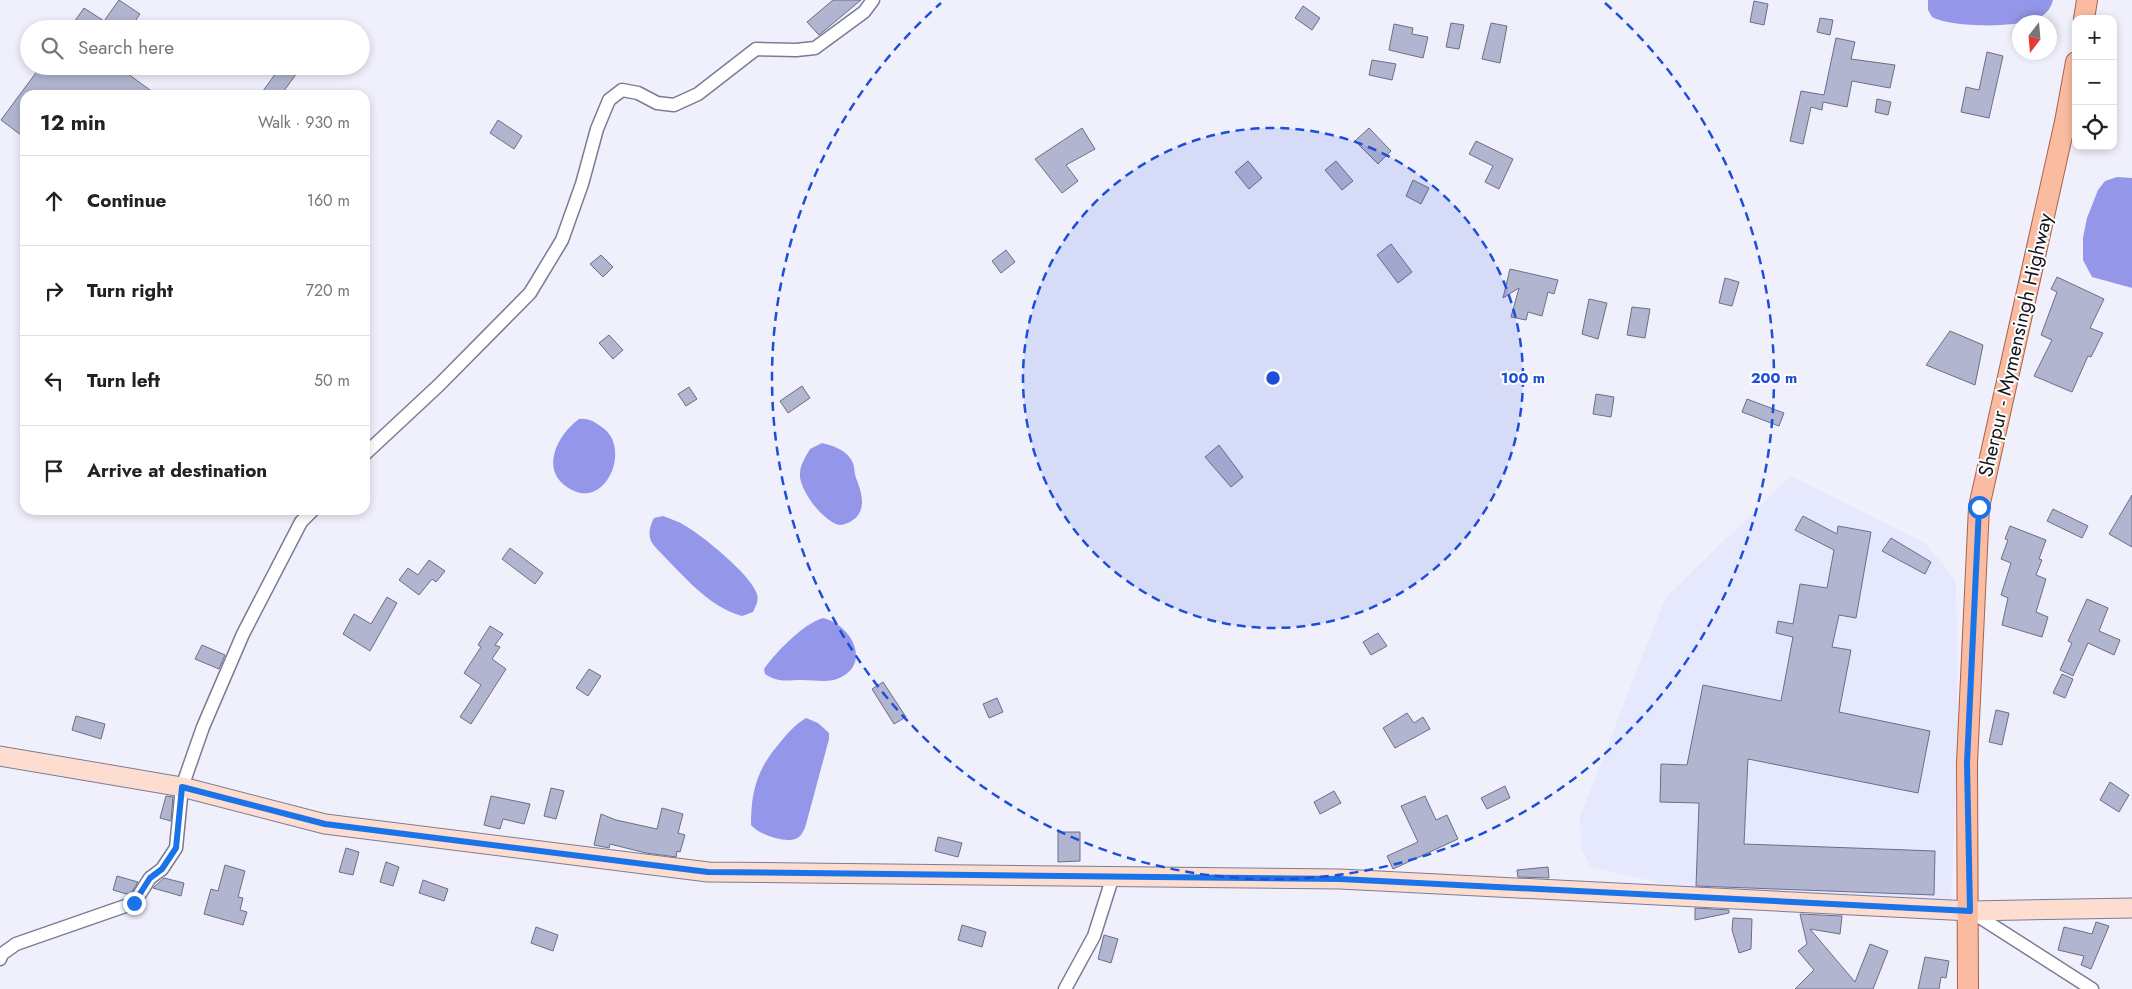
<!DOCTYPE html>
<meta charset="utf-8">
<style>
body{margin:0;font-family:Jost,sans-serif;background:#f2f2f2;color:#222}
.controls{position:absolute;right:15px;top:15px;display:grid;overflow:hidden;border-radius:10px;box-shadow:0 2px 8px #0003}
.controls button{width:45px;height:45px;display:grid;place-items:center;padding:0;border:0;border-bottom:1px solid #e0e0e0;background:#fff;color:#222;font:25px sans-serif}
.compass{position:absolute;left:2012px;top:15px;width:45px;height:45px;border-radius:50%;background:#fff;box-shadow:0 2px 8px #0003;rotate:196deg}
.stop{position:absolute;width:15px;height:15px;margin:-11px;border:4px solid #1a73e8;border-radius:50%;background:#fff}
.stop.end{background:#1a73e8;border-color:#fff;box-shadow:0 1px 5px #0008}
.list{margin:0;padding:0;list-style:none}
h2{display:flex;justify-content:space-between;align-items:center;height:65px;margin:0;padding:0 20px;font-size:21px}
h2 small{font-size:16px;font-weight:400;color:#767676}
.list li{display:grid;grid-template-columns:32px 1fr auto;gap:15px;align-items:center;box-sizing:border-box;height:90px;padding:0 20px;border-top:1px solid #e0e0e0}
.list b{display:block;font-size:19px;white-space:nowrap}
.list em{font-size:16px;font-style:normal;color:#767676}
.icon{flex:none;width:28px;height:28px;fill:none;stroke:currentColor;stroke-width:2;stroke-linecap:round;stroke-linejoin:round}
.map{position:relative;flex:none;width:2132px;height:989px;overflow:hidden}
.search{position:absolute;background:#fff;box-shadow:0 2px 8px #0003;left:20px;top:20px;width:350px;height:55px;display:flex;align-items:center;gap:12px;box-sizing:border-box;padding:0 18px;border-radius:28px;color:#767676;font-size:19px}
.panel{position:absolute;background:#fff;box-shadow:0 2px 8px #0003;left:20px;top:90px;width:350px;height:425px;border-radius:15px}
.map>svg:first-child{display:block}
.built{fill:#e6e8fe}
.water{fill:#9496e9}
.building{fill:#b2b5d0;stroke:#6c6e87}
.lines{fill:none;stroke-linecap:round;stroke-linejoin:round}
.street-casing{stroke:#7a7c96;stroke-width:15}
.secondary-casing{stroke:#7a7c96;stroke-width:21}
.primary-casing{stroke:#a7634a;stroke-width:22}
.street{stroke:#fff;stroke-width:12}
.secondary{stroke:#fcddd0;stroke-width:19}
.primary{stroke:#fabba1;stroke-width:20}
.route{stroke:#1a73e8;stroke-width:6}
.ring{fill:none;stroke:#1d4ed8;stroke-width:2.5;stroke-dasharray:9 6}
.labels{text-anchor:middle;stroke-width:4;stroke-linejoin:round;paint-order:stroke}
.street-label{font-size:20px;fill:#14141e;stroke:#fefefe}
.centre{fill:#1d4ed8;stroke:#fefefe;stroke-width:2.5}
.ring-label{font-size:15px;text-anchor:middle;font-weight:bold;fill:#1d4ed8;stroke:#fefefe;stroke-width:4;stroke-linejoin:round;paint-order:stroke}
</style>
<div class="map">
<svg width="2132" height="989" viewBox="0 0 2132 989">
<rect width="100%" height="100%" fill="#eff0fc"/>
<path class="built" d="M1791 476 1925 543 1956 581 1958 731 1951 902 1690 890 1591 867 1581 849 1580 817 1665 598Z"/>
<g class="water">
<path d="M1928 0H2053C2051 8 2047 13 2039 18 2019 28 1952 28 1932 17L1928 10Z"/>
<path d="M2117 177 2132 178V288L2092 277 2083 260V238L2087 218 2098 190 2105 181Z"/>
<path d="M579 419C589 418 595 422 603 428 631 448 607 508 572 490 539 473 555 437 579 419Z"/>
<path d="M822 443C834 446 847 450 853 463 855 468 854 473 856 478 862 493 868 512 850 522 847 523 843 525 840 525 824 523 798 489 800 473 800 465 806 456 810 449Z"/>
<path d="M663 516C670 519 678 521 684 525 702 535 751 575 757 594 759 600 756 606 753 612L742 616C708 607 682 574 657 549 647 539 648 530 654 518Z"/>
<path d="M823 618C853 625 874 668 834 680 823 682 813 680 802 680 787 680 778 683 765 674L764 669C776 652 803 624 823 618Z"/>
<path d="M806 718 818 723 829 733V739L805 828C802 833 801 837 795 839 784 843 758 834 751 825 751 791 757 770 778 745 787 734 793 726 806 718Z"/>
</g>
<g class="building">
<path d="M119 0 140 14 136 20 149 29H83L74 22 84 8 104 21Z"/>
<path d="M833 0H861L819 35 807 22Z"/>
<path d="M1754 1 1768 4 1764 25 1750 22Z"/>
<path d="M1303 6 1320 18 1312 30 1295 18Z"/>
<path d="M1820 18 1833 20 1830 35 1817 32Z"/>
<path d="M1451 23 1464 25 1459 49 1446 47Z"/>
<path d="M1491 23 1507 26 1500 63 1482 59Z"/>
<path d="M1394 24 1413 28 1412 34 1428 37 1423 58 1389 50Z"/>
<path d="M1836 38 1855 42 1851 59 1895 65 1890 88 1852 81 1847 107 1823 102 1822 110 1811 107 1803 144 1790 141 1801 91 1824 95Z"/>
<path d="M1987 52 2003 56 1989 118 1961 112 1966 87 1979 90Z"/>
<path d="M1372 60 1396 64 1392 80 1369 75Z"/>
<path d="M41 66H117L157 95H25V138L1 120Z"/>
<path d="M281 66H302L281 95H260Z"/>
<path d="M1877 99 1891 102 1888 115 1875 112Z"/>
<path d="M498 120 522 136 514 149 490 133Z"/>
<path d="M1082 128 1095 149 1066 165 1078 181 1062 193 1035 159Z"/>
<path d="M1369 128 1391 151 1378 164 1355 141Z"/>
<path d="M1476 141 1513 159 1499 189 1485 182 1493 166 1469 154Z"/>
<path d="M1248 161 1262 178 1249 189 1235 172Z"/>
<path d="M1336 161 1353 181 1342 190 1325 170Z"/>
<path d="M1413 180 1429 188 1421 204 1406 196Z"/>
<path d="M1391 244 1412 272 1398 283 1377 255Z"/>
<path d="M1006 250 1015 262 1001 273 992 261Z"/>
<path d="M601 255 613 267 603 277 590 264Z"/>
<path d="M1510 269 1558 280 1554 294 1548 292 1542 316 1528 312 1526 320 1511 317 1519 288 1503 298Z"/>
<path d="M2057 277 2104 299 2090 328 2103 333 2091 357 2088 356 2072 392 2034 376 2052 340 2041 335 2057 292 2051 289Z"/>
<path d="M1725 278 1739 282 1732 306 1719 303Z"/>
<path d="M1589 299 1607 303 1598 339 1582 334Z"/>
<path d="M1632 307 1650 309 1645 338 1627 335Z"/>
<path d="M1950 331 1983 345 1975 385 1926 365Z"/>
<path d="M609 335 623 350 613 359 599 343Z"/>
<path d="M802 386 810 398 788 413 780 401Z"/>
<path d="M689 387 697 399 686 406 678 394Z"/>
<path d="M1596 394 1614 397 1611 417 1593 414Z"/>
<path d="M1747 399 1784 413 1779 426 1742 412Z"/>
<path d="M1219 445 1243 477 1231 487 1205 457Z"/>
<path d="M2132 495V547L2109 534Z"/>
<path d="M2053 509 2088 526 2082 538 2047 521Z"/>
<path d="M1803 516 1837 534 1838 526 1871 532 1856 618 1839 615 1832 647 1851 650 1839 712 1930 731 1918 793 1748 759 1744 844 1935 851 1934 895 1696 886 1699 803 1660 802 1661 764 1687 765 1703 685 1781 701 1793 637 1776 633 1778 621 1793 624 1800 584 1827 588 1834 550 1795 530Z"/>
<path d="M2010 526 2046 540 2039 559 2042 560 2036 575 2046 579 2036 612 2048 617 2042 637 2002 625 2008 598 2001 595 2011 563 2001 559 2008 540 2005 539Z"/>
<path d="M1891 538 1931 562 1925 574 1882 551Z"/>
<path d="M510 548 543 573 535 584 502 559Z"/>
<path d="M429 560 445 571 436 582 432 579 419 595 399 580 408 568 418 575Z"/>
<path d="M387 597 397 603 370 651 343 634 354 614 371 624Z"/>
<path d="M2087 599 2108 608 2099 631 2120 640 2114 655 2088 643 2073 676 2060 670 2072 643 2068 641Z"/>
<path d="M490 626 503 634 495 645 500 647 492 659 506 669 471 724 460 717 481 685 464 673 481 647 478 645Z"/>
<path d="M1378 633 1387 646 1371 655 1363 642Z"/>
<path d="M202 645 225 655 219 669 195 659Z"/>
<path d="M589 669 601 676 588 696 576 688Z"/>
<path d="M2062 674 2073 679 2065 698 2053 693Z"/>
<path d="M883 682 906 717 894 724 872 689Z"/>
<path d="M997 698 1003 712 989 718 983 704Z"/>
<path d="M1996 710 2009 713 2002 745 1989 742Z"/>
<path d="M1407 713 1414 723 1423 717 1430 729 1395 748 1383 728Z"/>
<path d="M76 716 105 724 101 739 72 730Z"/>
<path d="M2110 782 2129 795 2119 812 2100 800Z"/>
<path d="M1505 786 1510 798 1487 809 1481 798Z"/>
<path d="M551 788 564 791 556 819 544 816Z"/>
<path d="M1334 791 1341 803 1320 814 1314 802Z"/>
<path d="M166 796 173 797 171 821 160 818Z"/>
<path d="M491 796 530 804 524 824 503 819 500 829 484 825Z"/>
<path d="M1425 796 1436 820 1447 815 1458 839 1393 869 1387 856 1418 842 1401 806Z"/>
<path d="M662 808 683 814 678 833 685 835 680 852 677 851 676 857 646 853 610 844 609 848 594 845 601 814 616 820 657 829Z"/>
<path d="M1058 832H1080V861L1058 862Z"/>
<path d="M938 837 962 843 958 857 935 851Z"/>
<path d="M346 848 359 852 353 875 339 872Z"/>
<path d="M386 862 399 867 393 886 380 882Z"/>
<path d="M225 865 245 871 238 897 243 898 240 910 247 912 243 925 204 914 211 889 218 891Z"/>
<path d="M1548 867 1549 878 1518 877 1517 870Z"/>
<path d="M117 876 138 882 130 895 113 890Z"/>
<path d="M164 878 184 883 181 896 153 888Z"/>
<path d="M423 880 448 889 444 901 419 893Z"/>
<path d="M1695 908 1729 910V913L1695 920Z"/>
<path d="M1800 914 1842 916 1840 934 1810 929 1855 982 1870 944 1888 951 1873 989H1795L1814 970 1798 951 1807 944Z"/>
<path d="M1733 918 1752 919 1751 949 1739 953 1732 930Z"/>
<path d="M2096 922 2109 926 2091 969 2081 965 2084 956 2058 950 2064 927 2092 934Z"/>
<path d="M962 925 986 932 982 947 958 940Z"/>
<path d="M536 927 558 935 553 951 531 943Z"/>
<path d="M1104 935 1118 939 1111 963 1098 959Z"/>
<path d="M1925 957 1949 961 1946 978 1941 977 1939 989H1918Z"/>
</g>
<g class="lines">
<g class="street-casing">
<g id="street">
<path d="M365 454 439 385 530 293 562 240 582 184 597 129 609 100 622 90 638 93 657 103 674 105 698 94 756 49 796 50 815 48 864 12 873 0"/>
<path d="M1970 911 2092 989"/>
<path d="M0 959 2 954 16 944 134 903 150 878 162 869 176 848 182 787 203 727 243 634 301 522 313 510"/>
<path d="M1065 989 1094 936 1113 876"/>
</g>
</g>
<g class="secondary-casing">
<path id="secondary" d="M0 756 182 787 325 824 708 872 1340 879 1970 911 2132 908"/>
</g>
<g class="primary-casing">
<g id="primary">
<path d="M2084 19 2087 0"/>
<path d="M1968 989 1967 763 1979 507 2065 122 2076 62"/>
</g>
</g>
<use href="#street" class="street"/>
<use href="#secondary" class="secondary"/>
<use href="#primary" class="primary"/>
</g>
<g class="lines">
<path class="route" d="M134 903 150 878 162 869 176 848 182 787 325 824 708 872 1340 879 1970 911 1967 763 1979 507"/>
</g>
<circle cx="1273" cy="378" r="250" fill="#1d4ed8" fill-opacity=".12"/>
<g class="ring">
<circle cx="1273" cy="378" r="250"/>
<path d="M1605 3A501 501 0 1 1 941 3"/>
</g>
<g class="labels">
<g class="street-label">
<text transform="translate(2015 345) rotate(-77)" y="7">Sherpur - Mymensingh Highway</text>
</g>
</g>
<circle cx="1273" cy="378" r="8" class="centre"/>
<g class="ring-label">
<text x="1523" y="383">100 m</text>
<text x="1774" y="383">200 m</text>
</g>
</svg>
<div class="controls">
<button>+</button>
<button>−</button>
<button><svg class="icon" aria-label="locate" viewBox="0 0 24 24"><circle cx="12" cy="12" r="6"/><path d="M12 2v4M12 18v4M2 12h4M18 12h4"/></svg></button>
</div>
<svg class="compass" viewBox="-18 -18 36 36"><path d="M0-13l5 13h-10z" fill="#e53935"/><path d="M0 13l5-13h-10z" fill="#767676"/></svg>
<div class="stop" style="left:1979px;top:507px"></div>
<div class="stop end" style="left:134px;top:903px"></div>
<div class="search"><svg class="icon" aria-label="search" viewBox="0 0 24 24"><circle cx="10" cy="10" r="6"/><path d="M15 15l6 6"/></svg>Search here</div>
<section class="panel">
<h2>12 min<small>Walk · 930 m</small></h2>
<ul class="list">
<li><svg class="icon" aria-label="ahead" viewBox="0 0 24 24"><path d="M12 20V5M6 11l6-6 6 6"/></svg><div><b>Continue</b></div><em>160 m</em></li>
<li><svg class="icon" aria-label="right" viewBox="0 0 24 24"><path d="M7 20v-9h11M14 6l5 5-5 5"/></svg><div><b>Turn right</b></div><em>720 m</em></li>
<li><svg class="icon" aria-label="left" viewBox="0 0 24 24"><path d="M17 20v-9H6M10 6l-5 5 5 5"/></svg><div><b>Turn left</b></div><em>50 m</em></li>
<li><svg class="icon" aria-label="arrive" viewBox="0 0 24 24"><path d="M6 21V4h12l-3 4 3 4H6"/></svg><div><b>Arrive at destination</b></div></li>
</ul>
</section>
</div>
